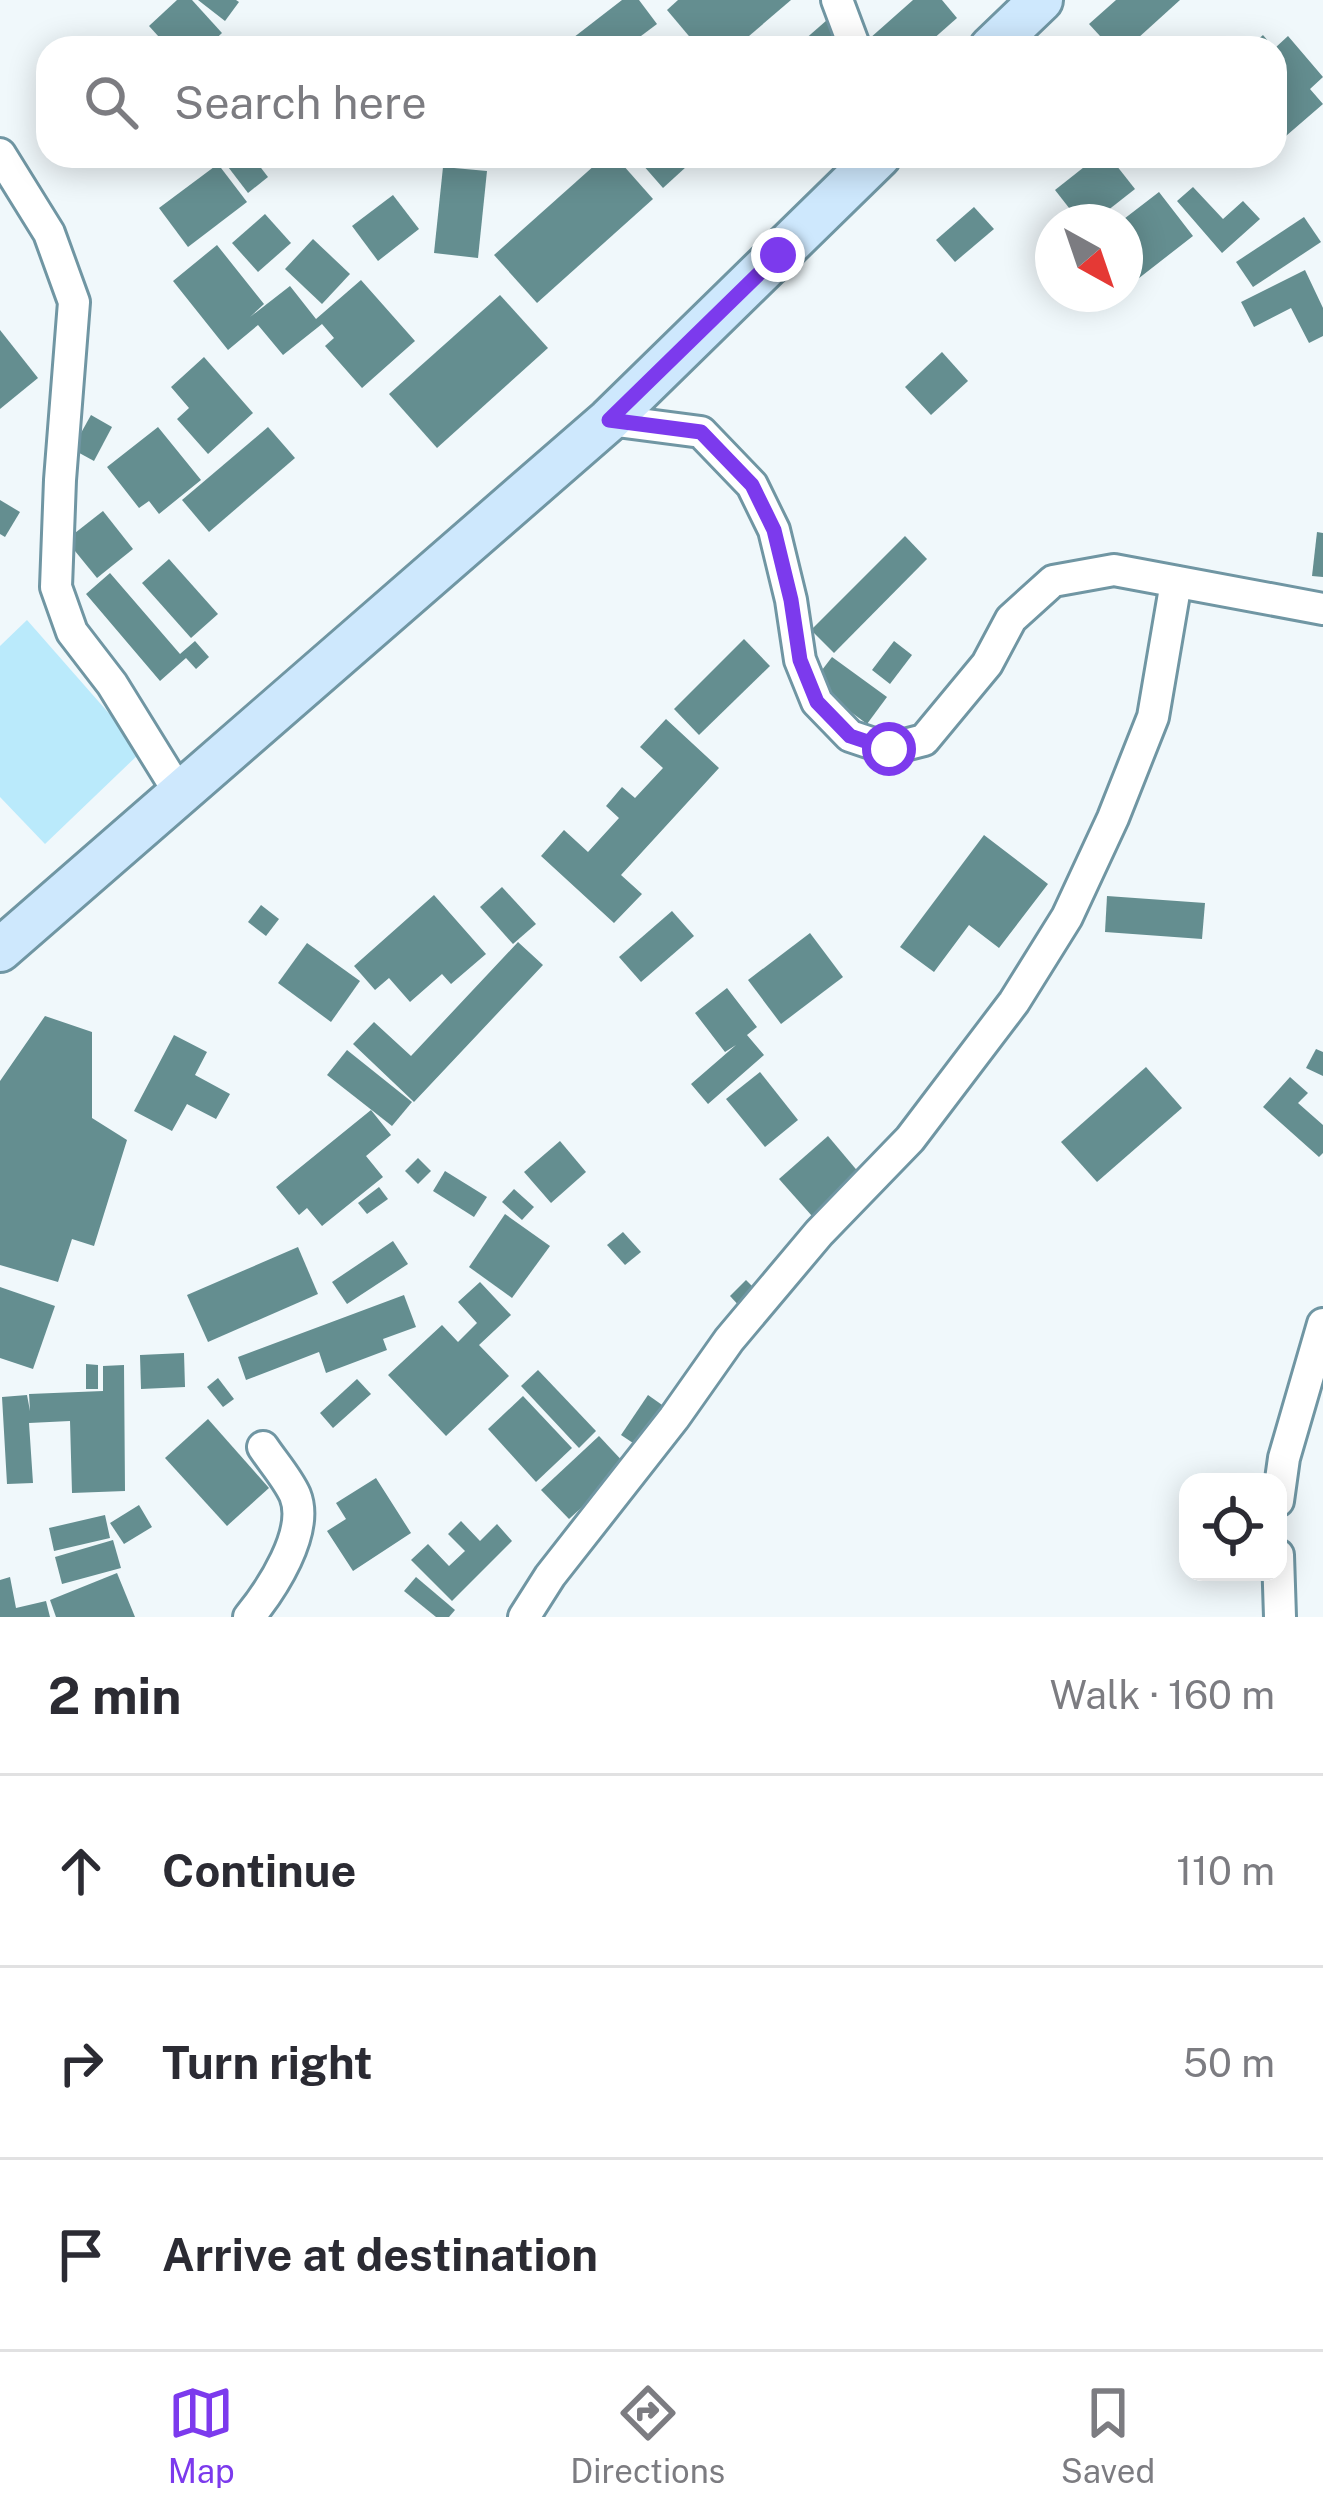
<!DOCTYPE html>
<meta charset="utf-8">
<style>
body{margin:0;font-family:"Public Sans",sans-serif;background:#f7f7f7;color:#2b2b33}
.controls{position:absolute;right:36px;bottom:36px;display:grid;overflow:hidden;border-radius:24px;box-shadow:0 6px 30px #0003}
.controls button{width:108px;height:108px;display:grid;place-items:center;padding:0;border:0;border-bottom:3px solid #e1e1e2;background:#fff;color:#2b2b33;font:60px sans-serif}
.compass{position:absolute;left:1035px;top:204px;width:108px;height:108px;border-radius:50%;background:#fff;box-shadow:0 6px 30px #0003;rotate:140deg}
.stop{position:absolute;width:36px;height:36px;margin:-27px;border:9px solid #7c3aed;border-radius:50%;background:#fff}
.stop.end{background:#7c3aed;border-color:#fff;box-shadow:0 3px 12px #0008}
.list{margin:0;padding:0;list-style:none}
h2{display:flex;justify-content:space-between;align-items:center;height:156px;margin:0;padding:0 48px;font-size:51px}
h2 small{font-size:39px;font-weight:400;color:#7c7c81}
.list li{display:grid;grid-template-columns:78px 1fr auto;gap:36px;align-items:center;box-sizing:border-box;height:192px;padding:0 48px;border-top:3px solid #e1e1e2}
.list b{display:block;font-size:45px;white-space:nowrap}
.list em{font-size:39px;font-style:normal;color:#7c7c81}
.icon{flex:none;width:66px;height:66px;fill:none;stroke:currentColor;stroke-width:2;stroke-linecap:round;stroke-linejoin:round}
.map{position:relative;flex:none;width:1323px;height:1617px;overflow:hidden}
.search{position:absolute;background:#fff;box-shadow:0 6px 30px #0003;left:36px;right:36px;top:36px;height:132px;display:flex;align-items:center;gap:30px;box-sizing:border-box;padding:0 42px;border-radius:36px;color:#7c7c81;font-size:45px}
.sheet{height:732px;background:#fff}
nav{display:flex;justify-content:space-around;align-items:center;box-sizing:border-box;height:168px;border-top:3px solid #e1e1e2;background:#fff;font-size:33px;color:#7c7c81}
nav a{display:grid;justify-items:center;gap:6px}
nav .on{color:#7c3aed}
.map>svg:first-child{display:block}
.green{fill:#baeafb}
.building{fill:#648e90}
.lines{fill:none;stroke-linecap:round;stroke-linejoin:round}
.minor-casing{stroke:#7096a3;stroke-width:36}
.secondary-casing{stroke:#7096a3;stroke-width:48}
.minor{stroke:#fff;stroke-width:30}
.secondary{stroke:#cee8fd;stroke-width:42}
.route{stroke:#7c3aed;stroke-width:15}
</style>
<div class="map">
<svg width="1323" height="1617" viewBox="0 0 1323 1617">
<rect width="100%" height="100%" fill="#f0f8fb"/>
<path class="green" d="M27 620 142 751 45 844 0 797V646Z"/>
<g class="building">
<path d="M177 0H192L222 33 206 48H169L149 26Z"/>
<path d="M198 0H236L239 2 225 21Z"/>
<path d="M622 0H639L657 24 625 48H574L569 41Z"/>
<path d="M678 0H791L735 48H699L667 10Z"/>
<path d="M913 0H942L957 18 923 48H877L869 39Z"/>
<path d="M1116 0H1180L1127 48H1111L1089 24Z"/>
<path d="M827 20 852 48H795Z"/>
<path d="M1263 35 1274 48H1248Z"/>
<path d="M1288 36 1323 77 1310 89 1323 104 1279 142 1275 138V48Z"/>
<path d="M225 156H252L268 177 248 193 222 159Z"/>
<path d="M431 156H459L452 168Z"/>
<path d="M605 156H615L653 199 537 303 494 255Z"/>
<path d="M635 156H698L663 188Z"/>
<path d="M1098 156H1109L1135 189 1093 222H1080L1055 190Z"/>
<path d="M218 164 247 202 188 247 159 208Z"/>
<path d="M443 167 487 171 478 258 434 253Z"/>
<path d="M1193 187 1223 219 1243 201 1260 219 1222 253 1177 201Z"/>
<path d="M1159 192 1193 236 1125 289V222H1120Z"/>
<path d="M393 195 419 229 378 261 352 226Z"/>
<path d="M974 207 994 229 955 262 936 240Z"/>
<path d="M265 214 291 243 258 272 232 243Z"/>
<path d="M1304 217 1321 242 1253 287 1236 262Z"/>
<path d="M313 239 350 274 322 304 285 269Z"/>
<path d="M217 245 264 304 250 317 290 286 316 319 361 280 415 341 362 388 325 346 334 338 322 324 283 355 258 325 228 350 173 281Z"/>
<path d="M1305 270 1323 308V336L1309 343 1291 308 1254 327 1241 302Z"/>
<path d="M500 295 548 348 437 448 389 394Z"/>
<path d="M0 330 38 378 0 409Z"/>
<path d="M942 352 968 381 931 415 905 387Z"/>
<path d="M204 357 253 413 208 454 177 419 189 408 171 387Z"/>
<path d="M91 415 112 427 94 461 72 449Z"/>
<path d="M158 427 201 480 159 514 149 501 139 508 107 467Z"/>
<path d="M268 427 295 458 209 532 182 500Z"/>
<path d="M0 500 20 512 5 537 0 534Z"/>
<path d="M103 511 133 549 97 578 66 540Z"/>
<path d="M1317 532 1323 533V577L1312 576Z"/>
<path d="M905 536 927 559 834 653 811 630Z"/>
<path d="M169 559 218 614 191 638 142 583Z"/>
<path d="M110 573 180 654 195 641 209 657 196 669 186 658 160 681 86 594Z"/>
<path d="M744 639 770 666 699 735 674 709Z"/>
<path d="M894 641 912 655 890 684 872 670Z"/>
<path d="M832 657 887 697 867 724 812 683Z"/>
<path d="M666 719 719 768 621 875 642 894 614 923 541 856 564 830 588 852 619 818 606 806 622 787 635 798 663 768 640 747Z"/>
<path d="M984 835 1048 884 999 948 969 925 934 972 900 947Z"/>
<path d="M502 887 536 924 513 944 480 907Z"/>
<path d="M434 895 486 954 451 984 442 974 410 1002 389 978 375 990 354 966Z"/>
<path d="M1107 896 1205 903 1202 939 1105 932Z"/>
<path d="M261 905 279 919 266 936 248 922Z"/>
<path d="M672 911 694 936 641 982 619 957Z"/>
<path d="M810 933 843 977 781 1024 748 980Z"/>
<path d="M518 942 543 965 414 1102 353 1044 374 1022 411 1056Z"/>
<path d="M307 943 360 981 331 1022 278 983Z"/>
<path d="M727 988 757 1027 747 1035 764 1055 708 1104 691 1084 736 1045 725 1052 695 1013Z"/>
<path d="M45 1016 92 1032V1118L127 1140 94 1246 72 1239 58 1282 0 1265V1081Z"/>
<path d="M174 1035 207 1052 195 1075 230 1094 216 1119 187 1104 172 1131 134 1111Z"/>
<path d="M1316 1049 1323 1052V1076L1306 1068Z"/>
<path d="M347 1050 412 1102 392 1126 327 1075Z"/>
<path d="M1146 1067 1182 1108 1097 1182 1061 1142Z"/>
<path d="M760 1072 798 1120 765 1147 726 1099Z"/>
<path d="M1290 1077 1308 1093 1298 1103 1323 1125V1153L1319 1157 1263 1107Z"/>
<path d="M371 1110 391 1135 366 1156 383 1177 322 1226 307 1208 299 1215 276 1187Z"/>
<path d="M828 1136 860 1174 812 1216 779 1179Z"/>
<path d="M560 1141 586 1172 551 1203 524 1172Z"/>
<path d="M418 1158 431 1171 418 1184 405 1171Z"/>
<path d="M445 1171 487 1197 474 1217 433 1191Z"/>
<path d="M379 1187 388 1199 367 1214 358 1203Z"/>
<path d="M514 1189 534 1207 522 1220 502 1202Z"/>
<path d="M505 1214 550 1246 512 1298 469 1267Z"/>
<path d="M623 1232 641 1252 625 1265 607 1245Z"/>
<path d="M393 1241 408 1264 347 1304 332 1282Z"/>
<path d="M298 1247 318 1294 208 1342 187 1295Z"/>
<path d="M746 1280 758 1292 742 1309 730 1296Z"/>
<path d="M480 1282 511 1315 479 1345 509 1376 446 1436 388 1375 442 1325 458 1342 477 1323 458 1302Z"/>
<path d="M0 1287 55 1306 33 1369 0 1358Z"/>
<path d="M404 1295 416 1327 383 1339 387 1350 326 1373 319 1352 246 1380 238 1357Z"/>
<path d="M184 1353 185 1387 141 1389 140 1355Z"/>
<path d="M86 1364 98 1365V1389H86Z"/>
<path d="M124 1365 125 1491 72 1493 70 1421 29 1423 33 1483 7 1484 2 1397 27 1395 30 1411 29 1394 103 1391V1366Z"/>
<path d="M538 1370 596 1431 579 1448 521 1386Z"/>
<path d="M218 1378 234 1399 223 1407 207 1387Z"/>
<path d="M357 1379 371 1394 333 1428 320 1413Z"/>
<path d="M648 1395 665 1407 639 1447 621 1435Z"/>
<path d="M523 1396 572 1448 536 1482 488 1429Z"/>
<path d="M208 1419 269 1488 227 1526 165 1458Z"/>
<path d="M599 1436 627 1466 569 1519 541 1490Z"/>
<path d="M376 1478 411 1533 353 1571 327 1531 346 1519 336 1503Z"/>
<path d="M139 1505 152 1527 124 1544 110 1523Z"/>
<path d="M105 1515 110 1538 54 1551 49 1528Z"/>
<path d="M461 1521 480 1541 497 1524 512 1541 452 1601 411 1560 428 1544 449 1566 465 1551 448 1534Z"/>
<path d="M113 1540 121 1568 62 1584 55 1557Z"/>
<path d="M117 1573 135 1617H56L50 1600Z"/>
<path d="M10 1577 16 1608 46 1601 50 1617H0V1580Z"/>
<path d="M416 1577 455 1610 449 1617H436L404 1591Z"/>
</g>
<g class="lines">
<g class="minor-casing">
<g id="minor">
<path d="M837 0 855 48"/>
<path d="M0 154 49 233 74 302 60 480 56 587 72 632 112 684 180 794"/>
<path d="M609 420 701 432 752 485 774 530 791 600 800 660 817 702 850 736 889 749 924 740 987 664 1011 619 1053 581 1114 570 1323 609"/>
<path d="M1278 1501 1284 1458 1323 1324"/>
<path d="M1278 1555 1280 1617"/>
<path d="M249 1617C271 1590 310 1532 295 1495 288 1479 273 1462 263 1447"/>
<path d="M524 1617 550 1576 674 1418 729 1340 819 1233 910 1139 1014 1002 1067 917 1113 818 1153 717 1176 582"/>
</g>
</g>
<g class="secondary-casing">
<g id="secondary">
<path d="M991 48 1041 0"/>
<path d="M0 950 609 420 879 156"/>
</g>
</g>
<use href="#minor" class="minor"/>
<use href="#secondary" class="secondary"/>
</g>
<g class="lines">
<path class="route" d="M778 255 609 420 701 432 752 485 774 530 791 600 800 660 817 702 850 736 889 749"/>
</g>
</svg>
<div class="controls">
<button><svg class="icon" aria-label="locate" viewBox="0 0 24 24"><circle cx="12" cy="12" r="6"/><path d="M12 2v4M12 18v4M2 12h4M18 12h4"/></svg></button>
</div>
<svg class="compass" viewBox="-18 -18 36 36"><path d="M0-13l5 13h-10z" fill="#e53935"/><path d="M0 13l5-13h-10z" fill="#7c7c81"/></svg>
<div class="stop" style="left:889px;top:749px"></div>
<div class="stop end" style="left:778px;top:255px"></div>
<div class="search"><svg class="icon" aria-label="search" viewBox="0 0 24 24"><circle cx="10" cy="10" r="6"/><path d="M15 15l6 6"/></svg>Search here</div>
</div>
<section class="sheet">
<h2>2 min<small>Walk · 160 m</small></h2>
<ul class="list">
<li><svg class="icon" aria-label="ahead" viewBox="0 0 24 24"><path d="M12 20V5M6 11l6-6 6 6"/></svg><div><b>Continue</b></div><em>110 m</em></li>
<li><svg class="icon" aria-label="right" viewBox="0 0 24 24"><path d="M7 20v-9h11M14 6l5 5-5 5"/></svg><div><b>Turn right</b></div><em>50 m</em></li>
<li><svg class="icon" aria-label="arrive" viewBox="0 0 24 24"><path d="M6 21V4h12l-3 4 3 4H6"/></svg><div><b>Arrive at destination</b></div></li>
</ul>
</section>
<nav>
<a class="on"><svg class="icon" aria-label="map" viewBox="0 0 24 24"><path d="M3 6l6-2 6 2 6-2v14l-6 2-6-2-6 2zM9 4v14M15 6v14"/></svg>Map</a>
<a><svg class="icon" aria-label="directions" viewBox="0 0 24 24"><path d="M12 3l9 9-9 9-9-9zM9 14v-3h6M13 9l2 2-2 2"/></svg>Directions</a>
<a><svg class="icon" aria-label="saved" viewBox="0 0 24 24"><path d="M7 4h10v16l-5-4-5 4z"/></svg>Saved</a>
</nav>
